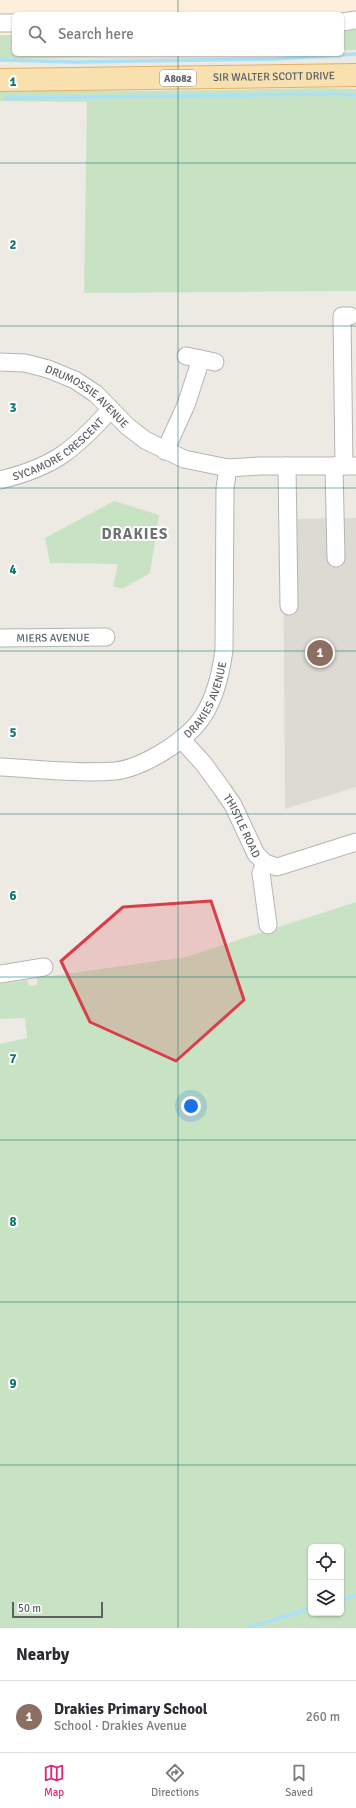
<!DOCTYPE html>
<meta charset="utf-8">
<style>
body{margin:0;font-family:Signika,sans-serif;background:#f7f7f7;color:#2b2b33}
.controls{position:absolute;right:12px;bottom:12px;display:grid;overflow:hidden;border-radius:6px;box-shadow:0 1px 3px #0004}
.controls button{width:36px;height:36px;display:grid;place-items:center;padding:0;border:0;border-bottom:1px solid #e1e1e2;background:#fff;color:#2b2b33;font:20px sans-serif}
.scale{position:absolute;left:12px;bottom:10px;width:91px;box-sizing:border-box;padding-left:4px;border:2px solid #5c6164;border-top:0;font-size:11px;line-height:14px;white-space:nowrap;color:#5c6164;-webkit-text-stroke:3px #fff;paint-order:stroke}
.you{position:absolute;left:191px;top:1106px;width:14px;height:14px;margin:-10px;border:3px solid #fff;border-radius:50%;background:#1a73e8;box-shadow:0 0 0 6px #1a73e833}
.badge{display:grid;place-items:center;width:26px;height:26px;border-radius:50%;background:#db2777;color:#fff;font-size:13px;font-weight:700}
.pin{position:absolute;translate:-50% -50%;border:2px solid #fff;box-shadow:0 1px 4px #0006}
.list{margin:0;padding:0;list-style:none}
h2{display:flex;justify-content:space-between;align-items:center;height:52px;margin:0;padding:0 16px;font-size:17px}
h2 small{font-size:13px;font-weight:400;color:#7c7c81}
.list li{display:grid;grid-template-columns:26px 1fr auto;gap:12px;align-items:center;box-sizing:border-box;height:72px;padding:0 16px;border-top:1px solid #e1e1e2}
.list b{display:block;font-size:15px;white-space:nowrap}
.list p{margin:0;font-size:13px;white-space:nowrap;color:#7c7c81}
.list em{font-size:13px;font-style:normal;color:#7c7c81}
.icon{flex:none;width:22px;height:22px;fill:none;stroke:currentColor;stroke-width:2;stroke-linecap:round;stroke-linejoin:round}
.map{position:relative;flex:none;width:356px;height:1628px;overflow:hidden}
.search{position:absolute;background:#fff;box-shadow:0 1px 3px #0004;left:12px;right:12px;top:12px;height:44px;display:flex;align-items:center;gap:10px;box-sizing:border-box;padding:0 14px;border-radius:6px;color:#7c7c81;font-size:15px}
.sheet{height:124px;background:#fff}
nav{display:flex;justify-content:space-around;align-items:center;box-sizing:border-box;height:56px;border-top:1px solid #e1e1e2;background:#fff;font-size:11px;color:#7c7c81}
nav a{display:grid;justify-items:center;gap:2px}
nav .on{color:#db2777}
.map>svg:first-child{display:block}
.commercial{fill:#fbefdc}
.education{fill:#dddad3}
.green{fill:#c8e3c3;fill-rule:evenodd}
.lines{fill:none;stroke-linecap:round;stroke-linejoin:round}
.stream{stroke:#aae1f7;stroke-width:3.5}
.minor-casing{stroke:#b2b5b8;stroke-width:19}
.major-casing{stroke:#e5ae66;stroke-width:24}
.minor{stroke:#fff;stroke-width:17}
.major{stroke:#f8e1af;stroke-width:22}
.marked{fill:#da3e49;fill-opacity:0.2;stroke:#da3e49;stroke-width:3;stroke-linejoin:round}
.grid{fill:none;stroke:#0f766e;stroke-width:1;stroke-opacity:0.55}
.labels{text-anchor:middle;stroke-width:4;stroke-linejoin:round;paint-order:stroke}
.shield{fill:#fff;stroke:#8d9092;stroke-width:1}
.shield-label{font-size:10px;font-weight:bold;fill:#5c6164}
.street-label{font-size:11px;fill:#5c6164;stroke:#fff}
.district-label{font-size:15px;font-weight:bold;letter-spacing:1px;fill:#6d7375;stroke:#fff}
.grid-label{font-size:13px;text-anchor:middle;font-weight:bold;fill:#0f766e;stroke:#fff;stroke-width:4;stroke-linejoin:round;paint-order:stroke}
</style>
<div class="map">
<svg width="356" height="1628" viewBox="0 0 356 1628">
<rect width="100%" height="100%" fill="#edeae4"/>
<path class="commercial" d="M0 0H356V30L342 31V14H14V35H0Z"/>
<path class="education" d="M356 518V787L285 809 283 519Z"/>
<g class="green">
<path d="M356 30V50H342V31Z"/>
<path d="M0 35H14V54H186L0 59Z"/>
<path d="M322 88 356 89V291L84 293 87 102 0 101V90L147 91Z"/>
<path d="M114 501 159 515 150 573 122 589 113 586 118 564 50 563 45 538Z"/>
<path d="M356 902V1628H0V1044L27 1038 25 1018 0 1019V984L27 980 29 986 37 985V978L186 957ZM311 1547H341V1613H311Z"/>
</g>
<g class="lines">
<g class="stream">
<path d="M0 60 76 62 274 59 356 54"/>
<path d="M6 98 329 94 356 95"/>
<path d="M341 1600 356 1596"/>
<path d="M248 1628 311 1608"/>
</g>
<g class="minor-casing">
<g id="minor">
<path d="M342 22 356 20"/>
<path d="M0 23H14"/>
<path d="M186 356 215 362"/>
<path id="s1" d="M0 362 25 363 48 369 75 380 96 394 127 426 145 440 184 459 228 468 260 466H356"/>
<path d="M165 451 186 405 201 359"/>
<path d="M287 466 289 606"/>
<path d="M334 466 336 558"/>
<path d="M344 466 342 316H350"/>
<path id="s2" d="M0 480C54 467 74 450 111 409"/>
<path id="s3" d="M0 638 106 637"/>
<path id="s4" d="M181 739 203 763 222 789 233 805 256 854 265 863 277 867 356 842"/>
<path id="s5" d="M0 767C38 769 77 774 115 771 143 768 188 740 203 716 216 696 221 673 224 650L225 488 228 468"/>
<path d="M265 863 261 873 268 925"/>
<path d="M0 974 44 967"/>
</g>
</g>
<g class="major-casing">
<g id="major">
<path id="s6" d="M0 80 356 75"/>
</g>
</g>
<use href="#minor" class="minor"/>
<use href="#major" class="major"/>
</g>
<path class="marked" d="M211 901 244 1000 176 1061 90 1022 61 961 123 907Z"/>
<path class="grid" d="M178 0V14M178 54V1628M0 163H356M0 326H356M0 488H356M0 651H356M0 814H356M0 977H356M0 1140H356M0 1302H356M0 1465H356"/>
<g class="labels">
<rect class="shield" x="160" y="70" width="36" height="16" rx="3"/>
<g class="shield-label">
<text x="178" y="82">A8082</text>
</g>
<g class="street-label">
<text dy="4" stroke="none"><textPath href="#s6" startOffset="274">SIR WALTER SCOTT DRIVE</textPath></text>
<text dy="4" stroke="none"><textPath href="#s1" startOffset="97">DRUMOSSIE AVENUE</textPath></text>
<text dy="4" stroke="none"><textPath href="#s2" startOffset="67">SYCAMORE CRESCENT</textPath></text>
<text dy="4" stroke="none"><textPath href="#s3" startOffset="53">MIERS AVENUE</textPath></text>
<text dy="4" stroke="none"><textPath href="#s5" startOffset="237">DRAKIES AVENUE</textPath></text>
<text dy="4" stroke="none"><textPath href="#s4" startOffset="107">THISTLE ROAD</textPath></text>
</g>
<g class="district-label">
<text x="135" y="539">DRAKIES</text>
</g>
</g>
<g class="grid-label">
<text x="13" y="86">1</text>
<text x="13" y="249">2</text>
<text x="13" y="412">3</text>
<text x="13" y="574">4</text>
<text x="13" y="737">5</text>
<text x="13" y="900">6</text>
<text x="13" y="1063">7</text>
<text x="13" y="1226">8</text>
<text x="13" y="1388">9</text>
</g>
</svg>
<div class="controls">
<button><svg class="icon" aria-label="locate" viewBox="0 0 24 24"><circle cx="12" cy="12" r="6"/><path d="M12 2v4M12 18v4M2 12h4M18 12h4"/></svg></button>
<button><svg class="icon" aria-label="layers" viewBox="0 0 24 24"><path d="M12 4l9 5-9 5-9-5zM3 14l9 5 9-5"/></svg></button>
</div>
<div class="scale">50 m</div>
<div class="you"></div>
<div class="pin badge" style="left:320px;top:653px;background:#8d6e63">1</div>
<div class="search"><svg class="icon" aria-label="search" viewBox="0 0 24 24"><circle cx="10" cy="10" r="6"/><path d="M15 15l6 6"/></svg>Search here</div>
</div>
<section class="sheet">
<h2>Nearby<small></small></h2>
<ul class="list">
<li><span class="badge" style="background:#8d6e63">1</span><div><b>Drakies Primary School</b><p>School · Drakies Avenue</p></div><em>260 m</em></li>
</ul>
</section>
<nav>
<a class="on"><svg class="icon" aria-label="map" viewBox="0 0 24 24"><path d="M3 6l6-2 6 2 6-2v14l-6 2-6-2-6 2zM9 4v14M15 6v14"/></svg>Map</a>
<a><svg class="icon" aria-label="directions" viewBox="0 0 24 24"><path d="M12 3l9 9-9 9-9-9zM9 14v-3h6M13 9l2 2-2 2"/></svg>Directions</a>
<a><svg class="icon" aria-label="saved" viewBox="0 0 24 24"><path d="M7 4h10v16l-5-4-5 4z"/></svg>Saved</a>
</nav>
